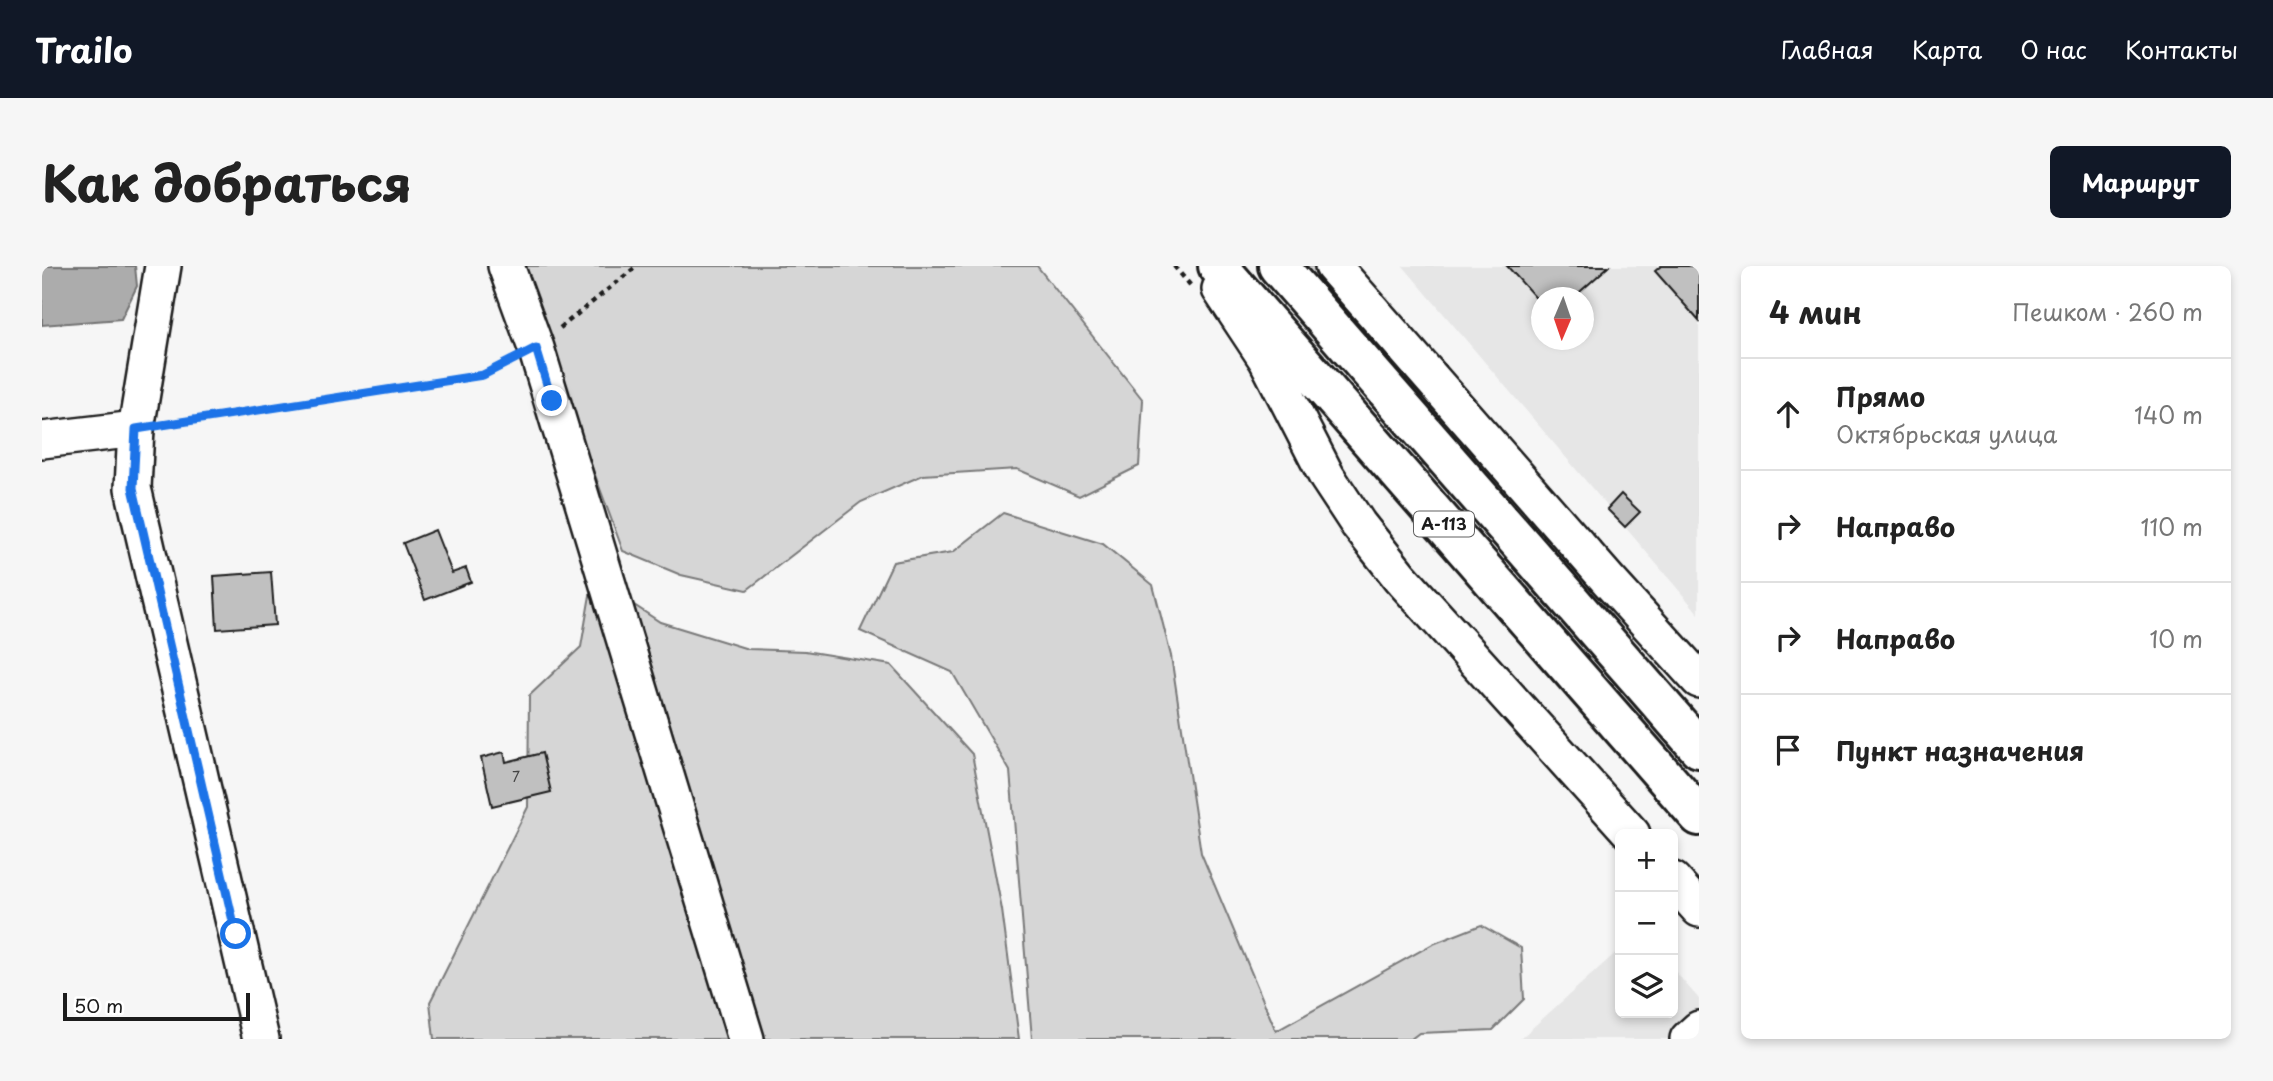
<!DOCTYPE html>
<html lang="ru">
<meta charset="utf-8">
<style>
body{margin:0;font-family:"Playpen Sans",sans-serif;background:#f6f6f6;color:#222}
.controls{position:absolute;right:21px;bottom:21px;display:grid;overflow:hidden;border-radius:10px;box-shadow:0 4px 10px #0003}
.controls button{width:63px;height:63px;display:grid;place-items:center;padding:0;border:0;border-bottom:2px solid #e0e0e0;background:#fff;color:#222;font:35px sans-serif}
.compass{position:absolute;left:1489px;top:21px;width:63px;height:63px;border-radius:50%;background:#fff;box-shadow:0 4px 10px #0003;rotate:182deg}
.scale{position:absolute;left:21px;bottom:18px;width:187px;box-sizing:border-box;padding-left:7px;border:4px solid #1c1c1c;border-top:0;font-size:19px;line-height:24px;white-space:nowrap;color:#1c1c1c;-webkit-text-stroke:5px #fff;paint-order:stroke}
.stop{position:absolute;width:21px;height:21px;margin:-16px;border:5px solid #1a73e8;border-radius:50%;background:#fff}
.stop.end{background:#1a73e8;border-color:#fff;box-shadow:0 2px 7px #0008}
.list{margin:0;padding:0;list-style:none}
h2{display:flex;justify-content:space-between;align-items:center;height:91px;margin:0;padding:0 28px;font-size:30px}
h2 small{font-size:23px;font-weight:400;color:#767676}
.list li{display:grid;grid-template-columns:46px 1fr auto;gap:21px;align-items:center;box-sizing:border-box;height:112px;padding:0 28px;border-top:2px solid #e0e0e0}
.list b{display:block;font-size:26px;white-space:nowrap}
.list p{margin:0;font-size:23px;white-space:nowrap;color:#767676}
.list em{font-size:23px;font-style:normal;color:#767676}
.icon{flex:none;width:38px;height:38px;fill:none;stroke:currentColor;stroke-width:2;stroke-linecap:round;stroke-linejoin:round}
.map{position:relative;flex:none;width:1657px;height:773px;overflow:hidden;border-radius:10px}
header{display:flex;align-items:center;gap:42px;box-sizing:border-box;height:98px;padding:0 35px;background:#111827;color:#fff}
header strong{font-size:33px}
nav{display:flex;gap:38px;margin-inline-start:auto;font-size:24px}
.intro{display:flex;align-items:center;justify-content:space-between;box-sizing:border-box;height:168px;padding:0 42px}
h1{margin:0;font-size:49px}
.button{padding:18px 32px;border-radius:10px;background:#111827;color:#fff;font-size:24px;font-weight:700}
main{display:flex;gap:42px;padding:0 42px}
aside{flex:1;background:#fff;border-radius:10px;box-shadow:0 4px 10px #0003}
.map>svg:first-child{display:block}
.built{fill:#e6e6e6;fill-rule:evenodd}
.green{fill:#d6d6d6;stroke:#797979;stroke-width:2}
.water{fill:#acacac;stroke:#727272;stroke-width:2}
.building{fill:#c0c0c0;stroke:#1c1c1c;stroke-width:2}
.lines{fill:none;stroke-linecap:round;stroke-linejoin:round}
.minor-casing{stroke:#1c1c1c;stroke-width:40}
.highway-casing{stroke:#1c1c1c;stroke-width:44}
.path{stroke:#1c1c1c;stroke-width:4.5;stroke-dasharray:5 5;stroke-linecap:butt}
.minor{stroke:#fff;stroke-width:35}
.highway{stroke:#fff;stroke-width:38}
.route{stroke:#1a73e8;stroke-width:9}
.labels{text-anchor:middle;stroke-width:5;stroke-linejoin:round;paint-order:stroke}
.number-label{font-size:14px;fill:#454545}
.shield{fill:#fff;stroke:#606060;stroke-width:2}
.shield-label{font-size:16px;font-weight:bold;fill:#1c1c1c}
</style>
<header>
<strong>Trailo</strong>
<nav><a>Главная</a><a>Карта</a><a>О нас</a><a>Контакты</a></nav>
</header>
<div class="intro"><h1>Как добраться</h1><a class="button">Маршрут</a></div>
<main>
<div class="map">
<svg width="1657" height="773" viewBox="0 0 1657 773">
<rect width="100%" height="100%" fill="#f6f6f6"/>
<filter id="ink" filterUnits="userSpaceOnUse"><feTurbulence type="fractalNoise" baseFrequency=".0143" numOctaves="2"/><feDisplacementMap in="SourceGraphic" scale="14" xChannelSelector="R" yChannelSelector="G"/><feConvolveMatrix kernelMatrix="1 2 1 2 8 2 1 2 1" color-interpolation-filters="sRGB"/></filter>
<g filter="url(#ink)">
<g class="built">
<path d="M1361 0H1657V348ZM1500 32H1542V74H1500Z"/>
<path d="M1578 683V747H1631V703L1657 733V773H1478Z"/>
</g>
<g class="green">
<path d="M476 0H995L1101 134 1097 200 1037 230 975 203 881 209 819 236 705 324 639 309 581 285Z"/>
<path d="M1260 0H1272L1296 41Z"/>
<path d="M961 247 1061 278 1111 319 1129 390 1159 587 1234 765 1391 678 1439 659 1479 682 1482 733 1451 764 1377 767 1369 773H990L968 505 910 406 818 365 851 296 911 286Z"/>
<path d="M551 312 618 356 706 383 763 385 849 399 930 488 960 644 977 773H392L388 736 486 541 487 430 539 381Z"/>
</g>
<path class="water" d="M0 0H93L95 20 79 53 0 59Z"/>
<g class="building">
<path d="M1465 0H1567L1531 32H1500V39Z"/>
<path d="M1619 0H1657V55L1613 5Z"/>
<path d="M1579 228 1598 246 1583 261 1565 243Z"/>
<path d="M393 264 410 307 424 302 429 316 383 334 361 277Z"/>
<path d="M229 306 233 359 175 363 172 310Z"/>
<path d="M462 486 464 496 500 487 509 526 450 540 439 492Z"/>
</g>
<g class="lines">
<g class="minor-casing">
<g id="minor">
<path d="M121 0 94 163 91 222 219 773"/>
<path d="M464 0 494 82 704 773"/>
<path d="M1291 0 1567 315 1657 414"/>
<path d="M1178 23 1225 94 1285 211 1316 258 1358 311 1590 568"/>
<path d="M0 174 94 163"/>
<path d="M1631 614 1657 643"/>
<path d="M1646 773 1657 763"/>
</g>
</g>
<g class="highway-casing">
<g id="highway">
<path d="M1176 0 1657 550"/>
<path d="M1236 0 1657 482"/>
</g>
</g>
<g class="path">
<path d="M1132 0 1149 20"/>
<path d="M518 62 595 0"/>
<path d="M122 159 441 109 470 94"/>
</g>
<use href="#minor" class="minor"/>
<use href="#highway" class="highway"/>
</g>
</g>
<g class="lines" filter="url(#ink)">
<path class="route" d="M194 668 91 222 94 163 441 109 494 82 510 135"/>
</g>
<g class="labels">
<g class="number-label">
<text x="474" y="516">7</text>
</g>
<rect class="shield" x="1372" y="245.5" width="60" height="25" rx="5"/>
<g class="shield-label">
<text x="1402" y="264">А-113</text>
</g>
</g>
</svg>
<div class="controls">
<button>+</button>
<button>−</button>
<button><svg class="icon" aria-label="layers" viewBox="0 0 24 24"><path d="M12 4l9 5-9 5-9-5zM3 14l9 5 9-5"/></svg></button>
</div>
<svg class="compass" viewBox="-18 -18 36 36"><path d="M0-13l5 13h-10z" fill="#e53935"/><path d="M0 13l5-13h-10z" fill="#767676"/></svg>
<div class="scale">50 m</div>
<div class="stop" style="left:194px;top:668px"></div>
<div class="stop end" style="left:510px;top:135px"></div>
</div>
<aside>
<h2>4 мин<small>Пешком · 260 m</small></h2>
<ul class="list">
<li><svg class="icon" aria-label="ahead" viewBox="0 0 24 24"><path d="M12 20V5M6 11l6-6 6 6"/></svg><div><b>Прямо</b><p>Октябрьская улица</p></div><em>140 m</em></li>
<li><svg class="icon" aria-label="right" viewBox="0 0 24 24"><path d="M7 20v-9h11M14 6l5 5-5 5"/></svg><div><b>Направо</b></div><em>110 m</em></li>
<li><svg class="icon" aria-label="right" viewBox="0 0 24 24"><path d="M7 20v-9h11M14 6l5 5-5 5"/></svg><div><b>Направо</b></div><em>10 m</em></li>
<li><svg class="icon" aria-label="arrive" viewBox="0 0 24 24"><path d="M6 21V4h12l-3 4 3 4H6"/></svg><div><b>Пункт назначения</b></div></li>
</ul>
</aside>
</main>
